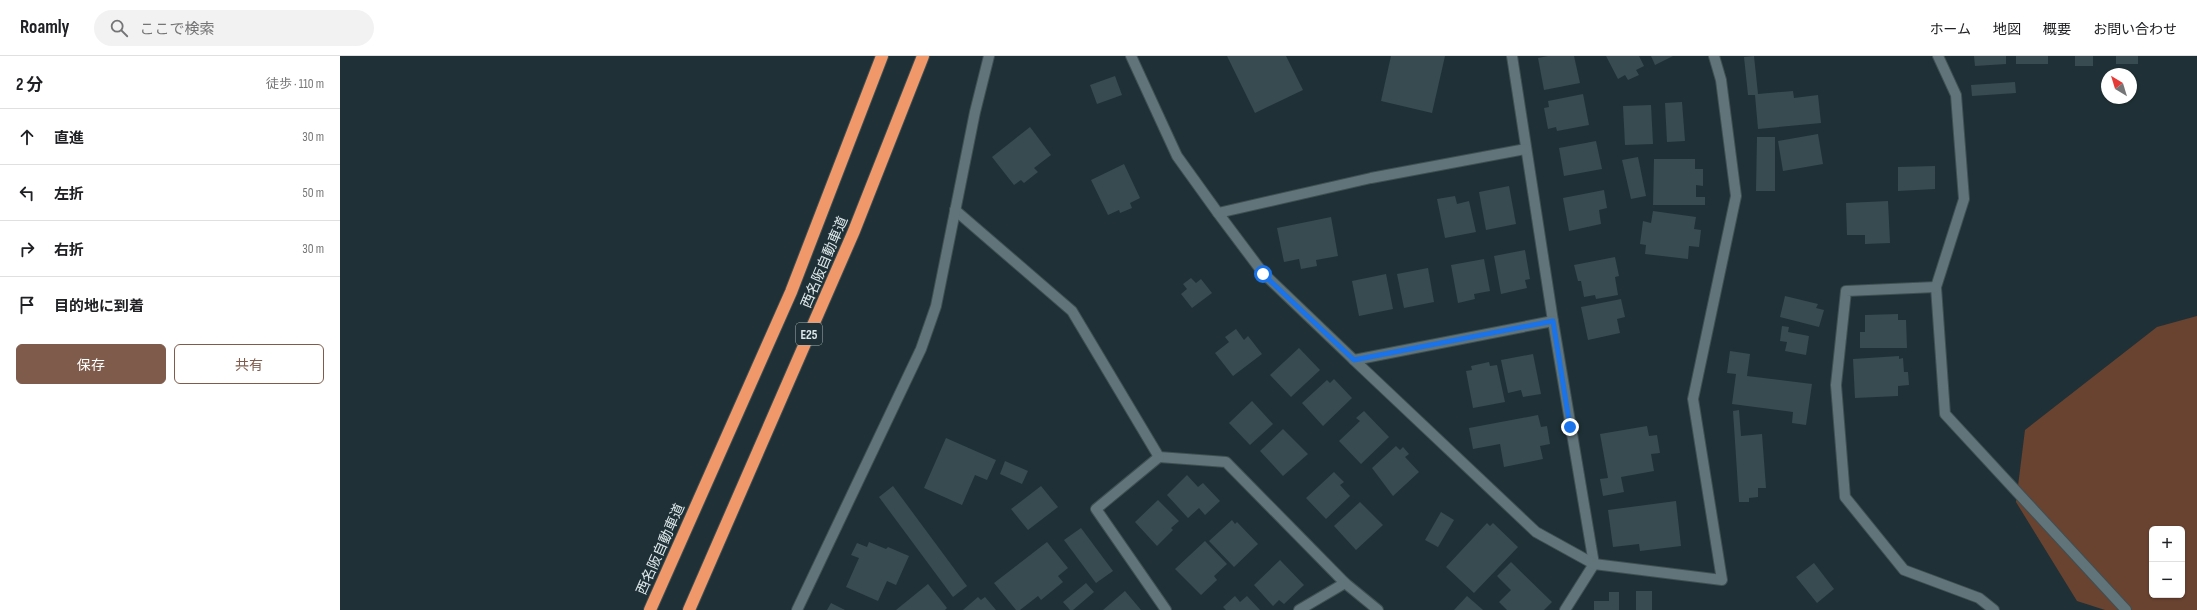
<!DOCTYPE html>
<html lang="ja">
<meta charset="utf-8">
<style>
body{margin:0;font-family:"Sofia Sans Condensed","Noto Sans JP",sans-serif;background:#f2f2f2;color:#202124}
.controls{position:absolute;right:12px;bottom:12px;display:grid;overflow:hidden;border-radius:6px;box-shadow:0 1px 3px #0004}
.controls button{width:36px;height:36px;display:grid;place-items:center;padding:0;border:0;border-bottom:1px solid #e0e0e0;background:#fff;color:#202124;font:20px sans-serif}
.compass{position:absolute;left:1761px;top:12px;width:36px;height:36px;border-radius:50%;background:#fff;box-shadow:0 1px 3px #0004;rotate:322deg}
.stop{position:absolute;width:12px;height:12px;margin:-9px;border:3px solid #1a73e8;border-radius:50%;background:#fff}
.stop.end{background:#1a73e8;border-color:#fff;box-shadow:0 1px 4px #0008}
.list{margin:0;padding:0;list-style:none}
h2{display:flex;justify-content:space-between;align-items:center;height:52px;margin:0;padding:0 16px;font-size:17px}
h2 small{font-size:13px;font-weight:400;color:#757577}
.list li{display:grid;grid-template-columns:26px 1fr auto;gap:12px;align-items:center;box-sizing:border-box;height:56px;padding:0 16px;border-top:1px solid #e0e0e0}
.list b{display:block;font-size:15px;white-space:nowrap}
.list em{font-size:13px;font-style:normal;color:#757577}
.actions{display:flex;gap:8px;padding:12px 16px}
.actions a{flex:1;padding:9px 0;border:1px solid #7e5b4b;border-radius:6px;text-align:center;font-size:14px;color:#7e5b4b}
.actions .main{background:#7e5b4b;color:#fff}
.icon{flex:none;width:22px;height:22px;fill:none;stroke:currentColor;stroke-width:2;stroke-linecap:round;stroke-linejoin:round}
.map{position:relative;flex:none;width:1857px;height:554px;overflow:hidden}
header{display:flex;align-items:center;gap:24px;box-sizing:border-box;height:56px;padding:0 20px;background:#fff;border-bottom:1px solid #e0e0e0}
header strong{font-size:19px}
nav{display:flex;gap:22px;margin-inline-start:auto;font-size:14px}
.search{width:280px;height:36px;background:#f2f2f2;display:flex;align-items:center;gap:10px;box-sizing:border-box;padding:0 14px;border-radius:22px;color:#757577;font-size:15px}
main{display:flex}
aside{flex:1;background:#fff}
.map>svg:first-child{display:block}
.green{fill:#694330;fill-rule:evenodd}
.building{fill:#384b50}
.lines{fill:none;stroke-linecap:round;stroke-linejoin:round}
.minor-casing{stroke:#3f4f53;stroke-width:12}
.highway-casing{stroke:#3f4f53;stroke-width:14}
.minor{stroke:#607479;stroke-width:10}
.highway{stroke:#f0986a;stroke-width:12}
.route{stroke:#1a73e8;stroke-width:5}
.labels{text-anchor:middle;stroke-width:4;stroke-linejoin:round;paint-order:stroke}
.shield{fill:#1f3136;stroke:#a4b1b5;stroke-width:1}
.shield-label{font-size:13px;font-weight:bold;fill:#dde8eb}
.street-label{font-size:14px;fill:#dde8eb;stroke:#1f3136}
</style>
<header>
<strong>Roamly</strong>
<div class="search"><svg class="icon" aria-label="search" viewBox="0 0 24 24"><circle cx="10" cy="10" r="6"/><path d="M15 15l6 6"/></svg>ここで検索</div>
<nav><a>ホーム</a><a>地図</a><a>概要</a><a>お問い合わせ</a></nav>
</header>
<main>
<aside>
<h2>2 分<small>徒歩 · 110 m</small></h2>
<ul class="list">
<li><svg class="icon" aria-label="ahead" viewBox="0 0 24 24"><path d="M12 20V5M6 11l6-6 6 6"/></svg><div><b>直進</b></div><em>30 m</em></li>
<li><svg class="icon" aria-label="left" viewBox="0 0 24 24"><path d="M17 20v-9H6M10 6l-5 5 5 5"/></svg><div><b>左折</b></div><em>50 m</em></li>
<li><svg class="icon" aria-label="right" viewBox="0 0 24 24"><path d="M7 20v-9h11M14 6l5 5-5 5"/></svg><div><b>右折</b></div><em>30 m</em></li>
<li><svg class="icon" aria-label="arrive" viewBox="0 0 24 24"><path d="M6 21V4h12l-3 4 3 4H6"/></svg><div><b>目的地に到着</b></div></li>
</ul>
<div class="actions"><a class="main">保存</a><a>共有</a></div>
</aside>
<div class="map">
<svg width="1857" height="554" viewBox="0 0 1857 554">
<rect width="100%" height="100%" fill="#1f3136"/>
<path class="green" d="M1857 260V554H1765L1737 545 1676 446 1685 374 1817 271ZM1812 473H1842V539H1812Z"/>
<g class="building">
<path d="M887 0H946L963 34 915 57Z"/>
<path d="M1051 0H1105L1092 57 1041 45Z"/>
<path d="M1208 0H1234L1240 27 1204 34 1198 2Z"/>
<path d="M1266 0H1299L1304 10 1296 14 1299 19 1288 24 1285 19 1278 23Z"/>
<path d="M1311 0H1333L1315 9Z"/>
<path d="M1414 0 1418 38 1453 35 1454 42 1478 39 1481 67 1418 73 1415 39H1408L1404 1Z"/>
<path d="M1634 0H1666V8L1635 10Z"/>
<rect x="1676" y="0" width="32" height="8"/>
<rect x="1735" y="0" width="18" height="10"/>
<rect x="1776" y="0" width="22" height="8"/>
<path d="M775 20 782 39 757 48 750 29Z"/>
<path d="M1675 26 1676 37 1632 40 1631 29Z"/>
<path d="M1243 38 1249 69 1217 75 1216 71 1208 73 1204 52 1209 51 1208 45Z"/>
<path d="M1342 46 1345 85 1327 86 1325 47Z"/>
<path d="M1311 49 1313 88 1285 89 1283 50Z"/>
<path d="M690 71 711 99 694 112 698 116 684 127 681 124 674 129 652 101Z"/>
<path d="M1478 78 1483 108 1443 115 1438 85Z"/>
<path d="M1417 81H1435V135H1416Z"/>
<path d="M1256 85 1262 113 1224 120 1219 92Z"/>
<path d="M1298 101 1306 140 1291 143 1282 104Z"/>
<path d="M1314 103H1355V113H1363V130L1356 129V141H1365V149H1313Z"/>
<path d="M784 108 800 142 790 147 792 152 780 157 779 154 768 159 751 124Z"/>
<path d="M1595 110V133L1558 135V111Z"/>
<path d="M1169 130 1176 168 1146 174 1139 136Z"/>
<path d="M1264 134 1267 152 1259 154 1261 168 1229 175 1223 142Z"/>
<path d="M1115 140 1117 148 1129 145 1136 176 1105 182 1097 143Z"/>
<path d="M1548 145 1550 187 1525 188V179H1507L1506 147Z"/>
<path d="M1313 155 1356 161 1354 173 1361 174 1359 191 1349 190 1348 203 1305 198 1306 189 1300 188 1303 165 1311 167Z"/>
<path d="M991 161 998 200 976 204 977 210 961 213 959 203 944 206 937 172Z"/>
<path d="M1185 194 1190 223 1185 224 1187 232 1161 238 1154 200Z"/>
<path d="M1275 201 1279 220 1275 221 1278 239 1256 243 1255 239 1244 241 1241 225H1238L1234 209Z"/>
<path d="M1144 203 1150 235 1134 238 1135 243 1118 247 1111 209Z"/>
<path d="M1088 212 1094 246 1064 252 1057 218Z"/>
<path d="M1046 218 1053 253 1019 260 1012 225Z"/>
<path d="M851 222 856 227 861 223 872 237 852 252 841 238 847 233 843 228Z"/>
<path d="M1445 240 1478 248 1476 252 1484 254 1479 271 1440 261Z"/>
<path d="M1281 243 1285 261 1277 263 1280 277 1248 284 1241 251Z"/>
<path d="M1558 258V264H1566L1567 292H1520V276H1525V259Z"/>
<path d="M1442 270 1449 271 1448 276 1469 280 1466 299 1445 295 1447 286 1440 285Z"/>
<path d="M896 273 904 284 908 280 922 298 893 320 875 297 889 286 885 281Z"/>
<path d="M959 292 980 314 951 341 930 319Z"/>
<path d="M1390 295 1410 298 1407 320 1472 328 1466 369 1452 367 1453 356 1392 348 1396 318 1387 317Z"/>
<path d="M1193 298 1201 338 1183 341 1181 334 1168 337 1161 304Z"/>
<path d="M1559 300V303L1563 302 1564 316H1568L1569 329 1558 330V340L1515 342 1513 303Z"/>
<path d="M1149 306 1150 310 1157 309 1165 346 1133 352 1126 315 1132 314 1131 310Z"/>
<path d="M994 323 1012 342 983 370 962 347 987 324 990 327Z"/>
<path d="M912 345 933 368 910 389 889 367Z"/>
<path d="M1399 354 1401 380 1422 378 1426 432H1418V441L1409 442V446H1399L1393 355Z"/>
<path d="M1024 355 1049 381 1021 408 999 385 1020 365 1016 362Z"/>
<path d="M1198 359 1201 371 1207 370 1210 388 1200 390 1203 403 1164 411 1160 388 1133 393 1129 372Z"/>
<path d="M1307 370 1309 380 1317 379 1320 397 1311 398 1314 415 1281 421 1284 436 1263 440 1260 423 1268 422 1260 378Z"/>
<path d="M943 373 968 398 943 420 920 395Z"/>
<path d="M606 382 656 404 647 424 635 419 622 449 584 432Z"/>
<path d="M1056 390 1060 394 1063 391 1069 398 1065 401 1079 416 1053 440 1032 412Z"/>
<path d="M665 405 688 415 682 428 660 418Z"/>
<path d="M994 416 1004 426 1000 429 1010 440 986 463 966 442Z"/>
<path d="M847 419 858 431 863 427 880 445 865 459 859 452 848 462 827 439Z"/>
<path d="M553 430 627 530 613 541 539 441Z"/>
<path d="M701 430 718 451 688 474 671 453Z"/>
<path d="M818 444 839 465 831 472 833 474 817 490 795 466Z"/>
<path d="M1336 445 1341 490 1300 495 1299 488 1273 491 1268 454Z"/>
<path d="M1020 446 1043 469 1016 494 994 470Z"/>
<path d="M1101 456 1114 464 1098 491 1085 484Z"/>
<path d="M892 464 895 468 897 466 918 488 894 511 869 485Z"/>
<path d="M1147 467 1150 470 1153 467 1178 491 1134 537 1106 511Z"/>
<path d="M741 472 773 515 756 527 724 484Z"/>
<path d="M865 485 887 508 874 520 877 524 861 539 835 513Z"/>
<path d="M529 486 546 493 548 491 569 500 556 529 547 525 538 545 506 531 519 502 511 499 517 487 527 491Z"/>
<path d="M707 486 728 512 718 520 723 526 701 544 698 540 680 554H676L654 527Z"/>
<path d="M940 504 964 529 944 548 939 544 933 550 914 529Z"/>
<path d="M1171 506 1212 546 1204 554H1167L1159 546 1171 534 1157 520Z"/>
<path d="M1474 507 1494 533 1477 547 1456 521Z"/>
<path d="M746 527 754 536 733 554H730L723 546Z"/>
<path d="M588 528 607 552 605 554H556Z"/>
<path d="M785 535 801 554H763Z"/>
<rect x="1296" y="535" width="16" height="19"/>
<path d="M1269 536H1279V554H1254V545H1269Z"/>
<path d="M895 540 900 546 907 540 920 554H886L883 551Z"/>
<path d="M1127 540 1143 554H1114Z"/>
<path d="M638 541 641 544 645 541 656 554H623Z"/>
<path d="M491 547 505 554H487Z"/>
</g>
<g class="lines">
<g class="minor-casing">
<g id="minor">
<path d="M791 0 837 100 878 157 923 217 1014 304 1213 265 1172 0"/>
<path d="M1598 0 1616 39 1624 143 1596 231 1605 358 1786 554"/>
<path d="M615 154 732 255 819 401 886 406 1005 527 1038 554"/>
<path d="M878 157 1031 122 1186 93"/>
<path d="M1596 231 1506 235 1496 329 1505 441 1564 514 1639 542 1654 554"/>
<path d="M1213 265 1254 508 1225 554"/>
<path d="M1014 304 1196 476 1254 508 1382 524 1353 343 1396 140 1381 24 1374 0"/>
<path d="M819 401 756 453 826 554"/>
<path d="M457 554 581 293 596 250 635 56 649 0"/>
<path d="M959 554 1005 527"/>
</g>
</g>
<g class="highway-casing">
<g id="highway">
<path d="M310 554 451 236 542 0"/>
<path d="M349 554 514 175 583 0"/>
</g>
</g>
<use href="#minor" class="minor"/>
<use href="#highway" class="highway"/>
</g>
<g class="lines">
<path class="route" d="M923 218 1014 304 1213 265 1230 371"/>
</g>
<g class="labels">
<rect class="shield" x="456" y="267" width="26" height="22" rx="3"/>
<g class="shield-label">
<text x="469" y="283">E25</text>
</g>
<g class="street-label">
<text transform="translate(484 206) rotate(-67)" y="5">西名阪自動車道</text>
<text transform="translate(320 493) rotate(-66)" y="5">西名阪自動車道</text>
</g>
</g>
</svg>
<div class="controls">
<button>+</button>
<button>−</button>
</div>
<svg class="compass" viewBox="-18 -18 36 36"><path d="M0-13l5 13h-10z" fill="#e53935"/><path d="M0 13l5-13h-10z" fill="#757577"/></svg>
<div class="stop" style="left:923px;top:218px"></div>
<div class="stop end" style="left:1230px;top:371px"></div>
</div>
</main>
